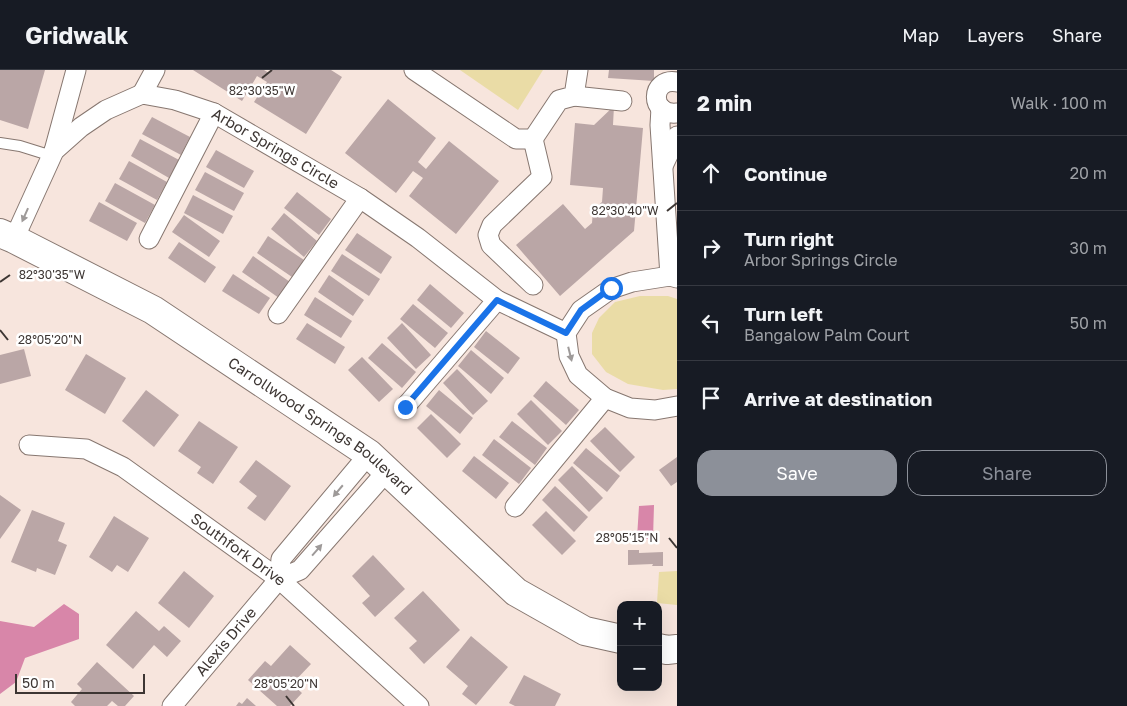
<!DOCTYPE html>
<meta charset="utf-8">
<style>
body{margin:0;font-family:"Golos Text",sans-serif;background:#242831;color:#f1f3f6}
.controls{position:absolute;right:15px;bottom:15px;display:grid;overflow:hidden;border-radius:10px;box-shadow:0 5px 20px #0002}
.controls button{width:45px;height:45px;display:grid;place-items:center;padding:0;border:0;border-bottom:1px solid #363941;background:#171b24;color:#f1f3f6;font:25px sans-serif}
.scale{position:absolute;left:15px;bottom:12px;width:130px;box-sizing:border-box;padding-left:5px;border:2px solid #3d3633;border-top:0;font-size:14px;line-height:18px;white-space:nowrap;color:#3d3633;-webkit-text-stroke:4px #fff;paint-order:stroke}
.stop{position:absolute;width:15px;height:15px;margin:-11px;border:4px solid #1a73e8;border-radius:50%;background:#fff}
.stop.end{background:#1a73e8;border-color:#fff;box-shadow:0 1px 5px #0008}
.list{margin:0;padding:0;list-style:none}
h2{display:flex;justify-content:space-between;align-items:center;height:65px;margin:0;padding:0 20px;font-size:21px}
h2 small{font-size:16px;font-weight:400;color:#9ea1a6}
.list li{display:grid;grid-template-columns:32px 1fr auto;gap:15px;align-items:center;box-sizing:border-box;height:75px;padding:0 20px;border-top:1px solid #363941}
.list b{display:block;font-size:19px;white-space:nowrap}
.list p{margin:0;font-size:16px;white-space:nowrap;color:#9ea1a6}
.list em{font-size:16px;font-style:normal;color:#9ea1a6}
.actions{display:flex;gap:10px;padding:15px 20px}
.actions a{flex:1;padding:11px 0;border:1px solid #8c9099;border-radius:15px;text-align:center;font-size:18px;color:#8c9099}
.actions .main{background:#8c9099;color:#fff}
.icon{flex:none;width:28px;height:28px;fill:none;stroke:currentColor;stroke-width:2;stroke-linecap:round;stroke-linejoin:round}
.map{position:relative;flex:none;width:677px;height:636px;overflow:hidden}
header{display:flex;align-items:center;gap:30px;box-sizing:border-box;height:70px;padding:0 25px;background:#171b24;border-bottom:1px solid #363941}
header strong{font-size:24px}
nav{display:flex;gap:28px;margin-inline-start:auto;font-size:18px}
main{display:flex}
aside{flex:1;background:#171b24}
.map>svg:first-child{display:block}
.green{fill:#eadca6}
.water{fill:#d886a9}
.building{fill:#baa6a6}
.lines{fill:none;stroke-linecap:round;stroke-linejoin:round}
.lane-casing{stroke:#877770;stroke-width:12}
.street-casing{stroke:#877770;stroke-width:21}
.secondary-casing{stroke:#877770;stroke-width:30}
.lane{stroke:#fff;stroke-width:10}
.street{stroke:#fff;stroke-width:19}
.secondary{stroke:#fff;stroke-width:28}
.oneway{fill:#9e9a99}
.route{stroke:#1a73e8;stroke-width:6}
.ticks{fill:none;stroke:#3d3633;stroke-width:2}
.labels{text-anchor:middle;stroke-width:5;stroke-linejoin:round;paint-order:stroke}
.street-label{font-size:15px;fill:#3d3633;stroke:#fff}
.ticks-label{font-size:12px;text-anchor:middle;fill:#3d3633;stroke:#fff;stroke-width:5;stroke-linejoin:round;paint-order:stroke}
</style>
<header>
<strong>Gridwalk</strong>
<nav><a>Map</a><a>Layers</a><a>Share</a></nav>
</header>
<main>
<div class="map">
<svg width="677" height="636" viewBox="0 0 677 636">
<rect width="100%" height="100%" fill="#f7e5dd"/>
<g class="green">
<path d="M460 0H543L518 40Z"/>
<path d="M640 226H668L677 229V319L663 320 628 314 606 302 592 284V263L599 248 615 232Z"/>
<path d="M677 501V535L657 533 659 502Z"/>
</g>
<g class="water">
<path d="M654 435 653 469 637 468 639 436Z"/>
<path d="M64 534 79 544V569L25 588 16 612 0 624V551L34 557Z"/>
</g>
<g class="building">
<path d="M0 0H45L28 59 0 50Z"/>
<path d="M193 0H264L269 3 271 0H331L342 7 306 64 254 32 267 12 257 6 242 31Z"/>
<path d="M609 0H654V11L608 8Z"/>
<path d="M388 29 436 68 418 92 426 99 449 71 499 111 456 164 409 126 423 108 413 101 396 123 345 83Z"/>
<path d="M614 36 613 55 643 58 634 161 560 226 516 175 563 134 585 159 592 153 593 140 602 132 603 118 570 115 575 53 594 55Z"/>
<path d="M152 47 190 67 181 85 142 64Z"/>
<path d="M140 69 179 90 169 108 131 86Z"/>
<path d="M216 80 254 101 244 118 206 97Z"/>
<path d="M129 91 167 112 157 130 119 109Z"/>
<path d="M205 102 244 123 234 141 195 120Z"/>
<path d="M115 113 155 135 145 153 105 131Z"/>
<path d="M297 122 331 149 319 165 284 138Z"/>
<path d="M193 125 233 146 223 164 184 143Z"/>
<path d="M99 132 137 153 127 171 89 151Z"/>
<path d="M284 143 317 171 304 187 271 159Z"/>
<path d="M184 145 220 171 209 187 172 162Z"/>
<path d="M357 163 392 187 381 204 345 180Z"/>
<path d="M268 166 304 190 292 207 257 183Z"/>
<path d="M179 172 216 197 205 213 168 188Z"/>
<path d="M342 184 380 209 369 226 331 201Z"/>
<path d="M253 186 290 212 279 228 242 202Z"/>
<path d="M233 204 270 228 259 244 222 221Z"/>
<path d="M329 205 364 230 353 246 318 222Z"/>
<path d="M430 214 464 243 451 258 417 230Z"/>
<path d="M315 227 352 251 341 268 304 245Z"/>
<path d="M413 234 448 263 435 278 400 249Z"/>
<path d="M307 253 345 277 335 294 296 269Z"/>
<path d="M402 253 431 285 416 299 387 268Z"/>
<path d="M486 261 520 288 508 304 474 277Z"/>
<path d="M382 273 416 302 402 318 368 288Z"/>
<path d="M24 279 31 306 0 314V285Z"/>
<path d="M471 280 504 308 491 324 458 296Z"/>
<path d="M86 284 126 308 105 344 65 320Z"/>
<path d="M362 287 393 319 379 332 348 300Z"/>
<path d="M457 299 488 331 473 345 443 313Z"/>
<path d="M546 311 579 340 566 355 533 326Z"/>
<path d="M146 320 179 345 154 377 122 351Z"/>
<path d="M439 320 473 348 460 364 426 336Z"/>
<path d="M531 330 562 361 548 375 517 344Z"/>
<path d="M431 344 461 374 447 388 417 358Z"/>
<path d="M199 351 238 377 213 414 197 403 201 397 178 381Z"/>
<path d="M512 351 547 378 535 395 499 367Z"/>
<path d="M605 357 635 387 620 402 590 371Z"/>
<path d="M494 369 531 398 519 414 482 385Z"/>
<path d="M586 378 620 406 607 422 573 393Z"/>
<path d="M474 386 509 413 496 429 462 401Z"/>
<path d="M677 387V412L671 416 659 400Z"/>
<path d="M256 390 291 416 265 451 247 438 257 426 239 412Z"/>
<path d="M572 396 603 428 589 442 558 410Z"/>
<path d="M555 416 588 447 574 462 542 430Z"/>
<path d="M0 425 21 440 0 469Z"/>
<path d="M32 440 65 453 58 471 67 475 55 505 37 498 36 502 11 492Z"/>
<path d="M546 441 576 471 562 485 532 455Z"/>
<path d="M114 446 149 468 128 502 117 495 112 502 89 487Z"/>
<path d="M628 480H639V483L663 482V496H652L653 494 628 495Z"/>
<path d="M373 485 405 519 375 547 362 533 370 526 352 506Z"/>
<path d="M184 501 214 526 189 558 158 533Z"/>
<path d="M423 521 460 560 424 594 409 578 417 571 394 548Z"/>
<path d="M136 541 159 561 164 556 181 571 167 587 154 575 133 599 106 575Z"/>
<path d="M471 566 508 597 476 635 462 624 468 616 446 597Z"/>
<path d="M290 575 311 594 292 614 302 623 290 636H277L248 610 265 591 271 596Z"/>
<path d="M97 592 134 626 125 636H118L112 631 107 636H75L71 632 82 619 77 614Z"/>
<path d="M524 605 561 624 555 636H515L509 633Z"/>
<path d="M247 628 256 636H236L239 632 242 634Z"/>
</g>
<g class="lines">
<g class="lane-casing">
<path id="lane" d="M0 73 20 76 52 86"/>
</g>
<g class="street-casing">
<g id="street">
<path d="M414 0 516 69H533L559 30 574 26 578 0"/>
<path d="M677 12C650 7 649 46 677 43"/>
<path d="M142 24 155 0"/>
<path d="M574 26 622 31"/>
<path d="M661 38 660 55 670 206"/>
<path d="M533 69 542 107 492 155 488 165 491 175 533 215"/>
<path d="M54 81 76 0"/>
<path d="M663 96 677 66"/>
<path id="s1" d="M14 169 54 81 81 57 106 40 142 24 175 30 214 43 360 128 418 168 497 230 566 263"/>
<path d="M149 169 214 43"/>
<path d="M677 208 670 206 632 212 611 219 581 240 566 263 569 286 578 305 605 328 630 338 655 340 677 336"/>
<path d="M278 244 360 128"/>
<path d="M405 337 497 230"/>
<path id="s2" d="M29 375 86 379 123 397 279 509 419 636"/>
<path d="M515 437 605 328"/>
<path d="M279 509 281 489 369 384"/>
<path id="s3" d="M172 636 279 509 300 500 387 401"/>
</g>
</g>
<g class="secondary-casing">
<g id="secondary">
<path id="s4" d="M0 163 14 169 153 240 369 384 516 522 585 561 621 569"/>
<path d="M658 578 667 580 677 579"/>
</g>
</g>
<use href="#lane" class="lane"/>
<use href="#street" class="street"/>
<use href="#secondary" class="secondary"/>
</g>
<defs><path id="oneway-solid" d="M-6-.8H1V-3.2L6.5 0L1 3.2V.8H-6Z" transform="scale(1.25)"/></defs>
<g class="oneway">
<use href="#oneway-solid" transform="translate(25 145) rotate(114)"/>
<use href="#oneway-solid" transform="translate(570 284) rotate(76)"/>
<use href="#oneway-solid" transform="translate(338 421) rotate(130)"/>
<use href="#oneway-solid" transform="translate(317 480) rotate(-49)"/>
</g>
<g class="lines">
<path class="route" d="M405 337 497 230 566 263 581 240 611 218"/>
</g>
<path class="ticks" d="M262 8 272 0M667 141 677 133M0 212 10 205M0 260 8 270M669 468 677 478M286 626 294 636"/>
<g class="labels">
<g class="street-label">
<text dy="5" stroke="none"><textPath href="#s1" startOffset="348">Arbor Springs Circle</textPath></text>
<text dy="5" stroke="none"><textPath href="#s4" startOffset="375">Carrollwood Springs Boulevard</textPath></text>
<text dy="5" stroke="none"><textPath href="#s2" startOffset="240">Southfork Drive</textPath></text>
<text dy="5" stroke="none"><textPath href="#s3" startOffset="84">Alexis Drive</textPath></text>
</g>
</g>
<g class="ticks-label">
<text x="262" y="25">82°30'35"W</text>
<text x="625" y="145">82°30'40"W</text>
<text x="52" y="209">82°30'35"W</text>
<text x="50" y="274">28°05'20"N</text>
<text x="627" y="472">28°05'15"N</text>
<text x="286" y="618">28°05'20"N</text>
</g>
</svg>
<div class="controls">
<button>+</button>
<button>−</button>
</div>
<div class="scale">50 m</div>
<div class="stop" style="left:611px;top:218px"></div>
<div class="stop end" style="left:405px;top:337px"></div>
</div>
<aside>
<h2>2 min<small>Walk · 100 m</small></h2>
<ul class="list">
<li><svg class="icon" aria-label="ahead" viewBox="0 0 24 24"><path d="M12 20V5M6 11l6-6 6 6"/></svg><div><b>Continue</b></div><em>20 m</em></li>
<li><svg class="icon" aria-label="right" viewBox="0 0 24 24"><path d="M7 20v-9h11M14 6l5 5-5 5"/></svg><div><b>Turn right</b><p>Arbor Springs Circle</p></div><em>30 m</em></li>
<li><svg class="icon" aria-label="left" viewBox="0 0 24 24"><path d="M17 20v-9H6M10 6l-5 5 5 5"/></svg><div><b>Turn left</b><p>Bangalow Palm Court</p></div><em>50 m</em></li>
<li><svg class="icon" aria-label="arrive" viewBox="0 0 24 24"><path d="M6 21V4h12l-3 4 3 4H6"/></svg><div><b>Arrive at destination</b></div></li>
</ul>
<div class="actions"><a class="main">Save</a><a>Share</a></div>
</aside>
</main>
